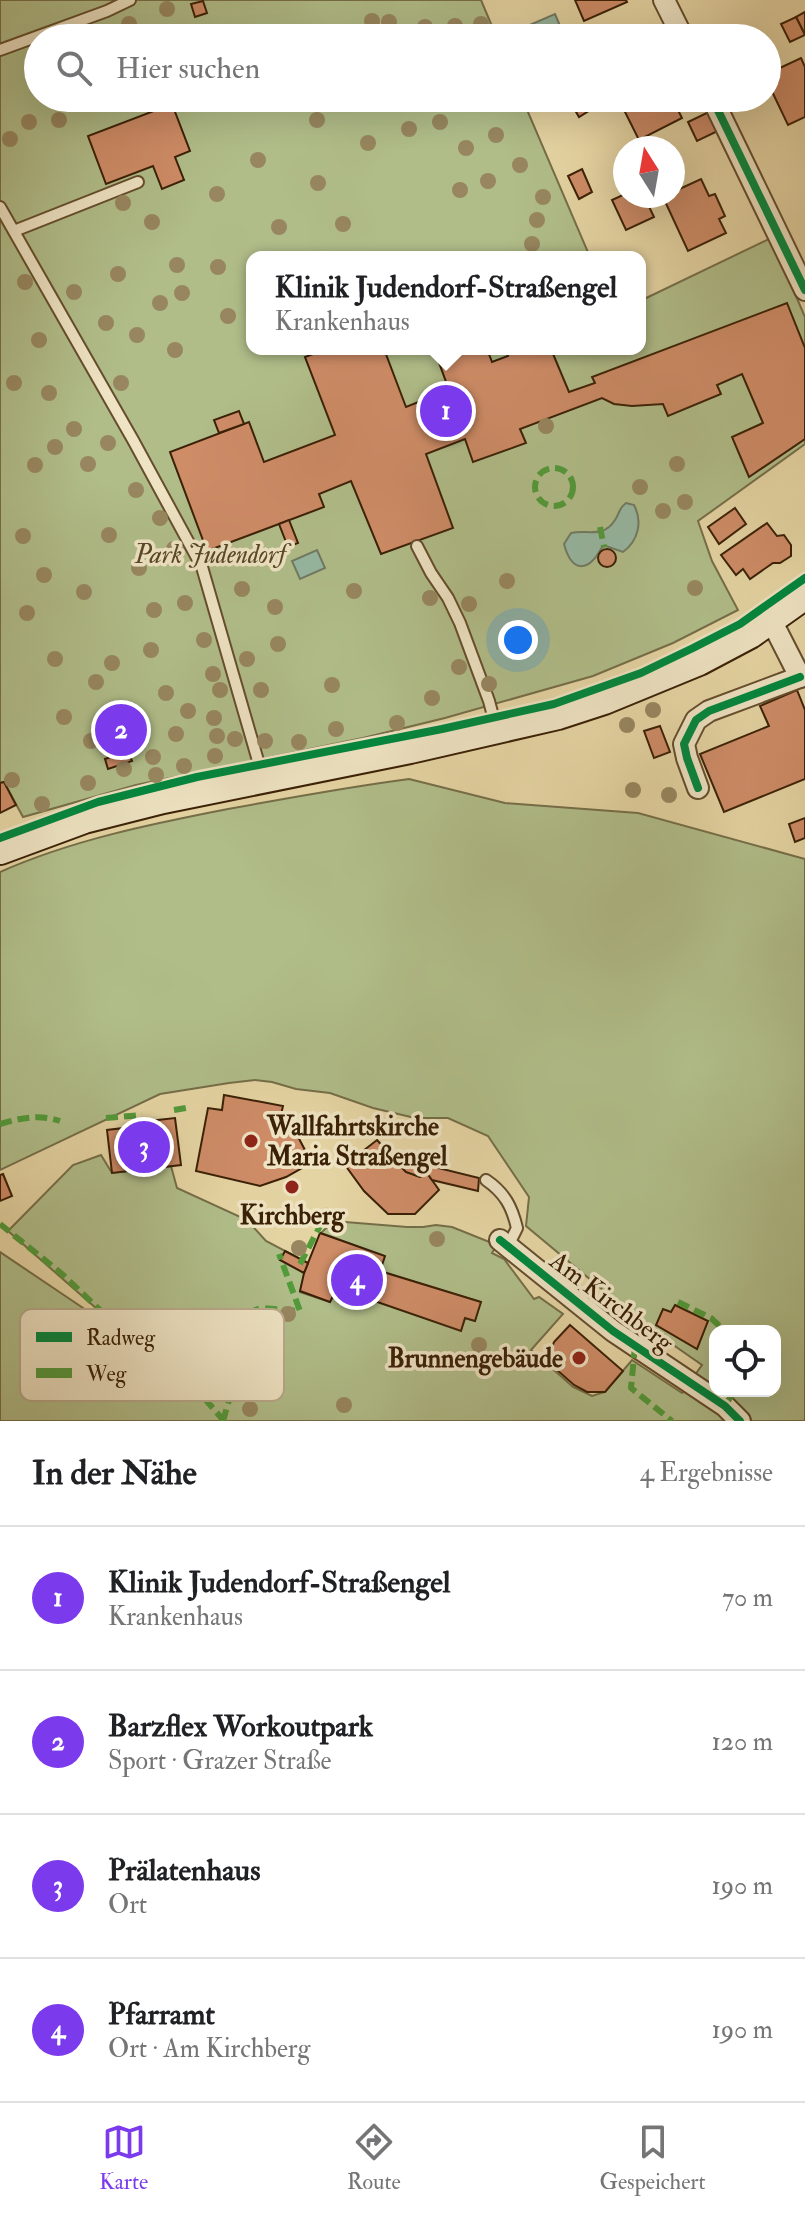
<!DOCTYPE html>
<html lang="de">
<meta charset="utf-8">
<style>
body{margin:0;font-family:"IM FELL Double Pica",serif;background:#f6f6f6;color:#202124}
.controls{position:absolute;right:24px;bottom:24px;display:grid;overflow:hidden;border-radius:16px;box-shadow:0 8px 32px #0002}
.controls button{width:72px;height:72px;display:grid;place-items:center;padding:0;border:0;border-bottom:2px solid #e0e0e0;background:#fff;color:#202124;font:40px sans-serif}
.compass{position:absolute;left:613px;top:136px;width:72px;height:72px;border-radius:50%;background:#fff;box-shadow:0 8px 32px #0002;rotate:349deg}
.you{position:absolute;left:518px;top:640px;width:28px;height:28px;margin:-20px;border:6px solid #fff;border-radius:50%;background:#1a73e8;box-shadow:0 0 0 12px #1a73e833}
.badge{display:grid;place-items:center;width:52px;height:52px;border-radius:50%;background:#7c3aed;color:#fff;font-size:26px;font-weight:700}
.pin{position:absolute;translate:-50% -50%;border:4px solid #fff;box-shadow:0 2px 8px #0006}
.popup{position:absolute;left:246px;top:251px;width:400px;height:104px;box-sizing:border-box;display:grid;place-content:center;border-radius:16px;background:#fff;filter:drop-shadow(0 2px 6px #0005);font-size:26px;white-space:nowrap;color:#757577}
.popup b{font-size:30px;color:#202124}
.popup::after{content:'';position:absolute;left:50%;top:100%;margin-left:-16px;border:16px solid transparent;border-top-color:#fff}
.list{margin:0;padding:0;list-style:none}
h2{display:flex;justify-content:space-between;align-items:center;height:104px;margin:0;padding:0 32px;font-size:34px}
h2 small{font-size:26px;font-weight:400;color:#757577}
.list li{display:grid;grid-template-columns:52px 1fr auto;gap:24px;align-items:center;box-sizing:border-box;height:144px;padding:0 32px;border-top:2px solid #e0e0e0}
.list b{display:block;font-size:30px;white-space:nowrap}
.list p{margin:0;font-size:26px;white-space:nowrap;color:#757577}
.list em{font-size:26px;font-style:normal;color:#757577}
.icon{flex:none;width:44px;height:44px;fill:none;stroke:currentColor;stroke-width:2;stroke-linecap:round;stroke-linejoin:round}
.map{position:relative;flex:none;width:805px;height:1421px;overflow:hidden}
.search{position:absolute;background:#fff;box-shadow:0 8px 32px #0002;left:24px;right:24px;top:24px;height:88px;display:flex;align-items:center;gap:20px;box-sizing:border-box;padding:0 28px;border-radius:44px;color:#757577;font-size:30px}
.sheet{height:680px;background:#fff}
nav{display:flex;justify-content:space-around;align-items:center;box-sizing:border-box;height:112px;border-top:2px solid #e0e0e0;background:#fff;font-size:22px;color:#757577}
nav a{display:grid;justify-items:center;gap:4px}
nav .on{color:#7c3aed}
.map>svg:first-child{display:block}
.green{fill:#b0bd89;stroke:#756e48;stroke-width:2;fill-rule:evenodd}
.water{fill:#96b8a3;stroke:#717b64;stroke-width:2}
.building{fill:#ce8c67;stroke:#3a2006;stroke-width:2}
.lines{fill:none;stroke-linecap:round;stroke-linejoin:round}
.service-casing{stroke:#654d2d;stroke-width:14}
.minor-casing{stroke:#654d2d;stroke-width:24}
.secondary-casing{stroke:#3a2006;stroke-width:32}
.service{stroke:#eee3c3;stroke-width:10}
.minor{stroke:#eee3c3;stroke-width:20}
.secondary{stroke:#eee3c3;stroke-width:28}
.quiet{stroke:#529a3a;stroke-width:6;stroke-dasharray:12 6;stroke-linecap:butt}
.cycleway-casing{stroke:#eee3c3;stroke-width:13}
.cycleway{stroke:#00873e;stroke-width:8}
.tree{fill:#97865f}
.poi-dot{fill:#8f2418;stroke:#eee3c3;stroke-width:3}
.labels{text-anchor:middle;stroke-width:7;stroke-linejoin:round;paint-order:stroke}
.park-label{font-size:26px;font-style:italic;fill:#584727;stroke:#eee3c3}
.poi-label{font-size:26px;font-weight:bold;fill:#3a2006;stroke:#eee3c3;text-anchor:start}
.street-label{font-size:26px;fill:#3a2006;stroke:#eee3c3}
.key{fill:#eee3c3;stroke:#b8a88a;stroke-width:2}
.key-label{font-size:22px;fill:#3a2006}
</style>
<div class="map">
<svg width="805" height="1421" viewBox="0 0 805 1421">
<rect width="100%" height="100%" fill="#e5d4a3"/>
<filter id="stains"><feTurbulence type="fractalNoise" baseFrequency=".0025" numOctaves="4"/><feColorMatrix values="0 0 0 0 .2 0 0 0 0 .09 0 0 0 0 .02 0 0 0 .5 -.17"/></filter>
<radialGradient id="worn" r=".72"><stop offset=".6" stop-color="#630" stop-opacity="0"/><stop offset="1" stop-color="#630" stop-opacity=".3"/></radialGradient>
<g class="green">
<path d="M0 0H481L497 38H38V98H522L590 257H252V349H640V301L771 238 805 317V444L698 521 712 561 738 610 673 643 593 676 445 718 363 738 136 785 23 817 4 782 0 783Z"/>
<path d="M409 779 505 803 638 813 805 859V1421H0V1252L92 1314 97 1309 8 1231 73 1165 101 1155 112 1173 171 1166 177 1188 247 1220 266 1241 308 1263 300 1292 330 1302 337 1288 461 1330 465 1318 475 1321 480 1302 380 1271 384 1256 321 1233 333 1221 407 1227H423L436 1225 452 1227 497 1245 492 1253 504 1259 534 1299 539 1297 563 1314 531 1350 573 1387 592 1396 605 1392 632 1360 682 1393 702 1365 646 1326 526 1226 529 1197 488 1136 448 1118H415L373 1108 330 1093 296 1089 272 1082 255 1080 229 1083 160 1094 0 1170V872C72 840 151 824 228 809 288 798 348 787 409 779ZM715 1331H775V1391H715Z"/>
</g>
<g class="water">
<path d="M555 14 565 38H530L525 27Z"/>
<path d="M626 503 634 505C643 522 638 541 623 552L606 546 602 547C589 572 572 574 564 544L571 533C587 529 603 539 615 520 620 513 618 509 626 503Z"/>
<path d="M317 550 325 568 300 579 292 561Z"/>
</g>
<g class="building">
<path d="M575 0H626L627 2 584 21Z"/>
<path d="M203 1 207 13 195 17 191 4Z"/>
<path d="M805 12V35L796 17Z"/>
<path d="M796 17 805 35 790 42 781 24Z"/>
<path d="M801 58 805 67V117L788 125 767 81V74Z"/>
<path d="M579 98H586L592 109 579 117 571 103Z"/>
<path d="M623 98H672L682 118 639 140 619 100Z"/>
<path d="M172 104 190 151 175 157 184 180 162 189 153 166 106 184 88 136Z"/>
<path d="M715 109 724 128 697 141 688 122Z"/>
<path d="M582 169 592 192 579 199 568 176Z"/>
<path d="M701 179 709 196 715 194 725 216 719 219 726 233 688 251 663 197 673 196V192Z"/>
<path d="M625 194V196H644L654 217 626 230 612 200Z"/>
<path d="M787 303 805 348V439L749 477 732 437 763 423 742 374 717 385 721 394 668 416 663 404 632 406 614 404 602 398 520 429 526 443 473 462 465 439 426 454 453 528 381 554 351 481 319 494 324 507 207 551 170 452 249 422 264 462 335 435 305 357 326 349H384L406 407 449 390 434 349H487L492 362 508 356 505 349H551L569 392 595 383 592 377Z"/>
<path d="M239 411 244 424 219 433 214 420Z"/>
<path d="M735 508 746 524 719 544 708 527Z"/>
<path d="M289 520 298 543 288 547 279 524Z"/>
<path d="M767 523 777 536 784 535 791 545V556L780 563H773L750 579 743 569 736 575 721 555Z"/>
<circle cx="607" cy="558" r="9"/>
<path d="M797 690 805 710V779L724 812 700 754 769 726 760 706Z"/>
<path d="M660 726 670 752 654 758 644 731Z"/>
<path d="M128 751 132 761 108 769 105 759Z"/>
<path d="M4 782 16 805 0 813V783Z"/>
<path d="M805 818V838L795 842 789 824Z"/>
<path d="M224 1095 283 1106 279 1123 295 1131 306 1152 302 1168 286 1177 260 1186 196 1171 208 1108 222 1110Z"/>
<path d="M175 1118 181 1165 112 1173 107 1130 149 1125V1121Z"/>
<path d="M377 1140 406 1172 420 1177 427 1173 439 1190 415 1214H388L364 1191 345 1165Z"/>
<path d="M402 1159 479 1178 478 1191 432 1180 427 1173 420 1177 406 1172 401 1167Z"/>
<path d="M3 1174 12 1196 0 1201V1175Z"/>
<path d="M320 1233 385 1256 380 1271 481 1302 475 1321 465 1318 461 1331 337 1288 330 1302 300 1291 304 1273Z"/>
<path d="M285 1251 308 1263 304 1273 280 1260Z"/>
<path d="M675 1305 708 1321 697 1349 656 1325 663 1309 671 1312Z"/>
<path d="M92 1314 132 1349 119 1365 104 1369 96 1362 92 1367 65 1344Z"/>
<path d="M570 1325 623 1371 605 1392H587L574 1385 557 1370 551 1362 550 1354 554 1342Z"/>
</g>
<g class="lines">
<g class="service-casing">
<g id="service">
<path d="M0 50 107 11 130 0"/>
<path d="M0 207 133 440 202 567 263 778"/>
<path d="M14 231 138 182"/>
<path d="M417 546 431 573 448 598 460 623 489 701 496 727"/>
<path d="M486 1180C505 1193 512 1207 517 1228L508 1246"/>
</g>
</g>
<g class="minor-casing">
<g id="minor">
<path d="M664 0 683 38"/>
<path d="M712 98 805 290"/>
<path d="M771 620 800 677 805 675"/>
<path d="M698 788 687 758 684 744 696 720 709 711 800 677"/>
<path d="M500 1240 613 1331 725 1406 740 1421"/>
</g>
</g>
<g class="secondary-casing">
<path id="secondary" d="M0 850 84 819 163 799 410 749 558 715 604 700 699 661 750 634 805 595"/>
</g>
<use href="#service" class="service"/>
<use href="#minor" class="minor"/>
<use href="#secondary" class="secondary"/>
<g class="quiet">
<circle cx="554" cy="487" r="19"/>
<path d="M600 527 604 547"/>
<path d="M174 1110 186 1108"/>
<path d="M106 1118 142 1115"/>
<path d="M0 1124C21 1118 39 1114 60 1121"/>
<path d="M0 1224 62 1274 123 1332 192 1384 224 1421"/>
<path d="M300 1264 329 1209"/>
<path d="M678 1302 711 1318 725 1331"/>
<path d="M635 1346 631 1388 672 1421"/>
<path d="M725 1406 734 1391"/>
<path d="M223 1421 255 1310 261 1308 300 1311 279 1254"/>
</g>
<g class="cycleway-casing">
<g id="cycleway">
<path d="M712 98 805 290"/>
<path d="M698 788 687 758 684 744 696 720 709 711 800 677"/>
<path d="M0 838 98 802 197 777 442 729 554 704 641 673 693 648 740 624 805 578"/>
<path d="M500 1240 613 1331 725 1406 740 1421"/>
</g>
</g>
<use href="#cycleway" class="cycleway"/>
</g>
<g class="tree">
<circle cx="167" cy="9" r="8"/>
<circle cx="372" cy="21" r="8"/>
<circle cx="389" cy="22" r="8"/>
<circle cx="129" cy="24" r="8"/>
<circle cx="481" cy="24" r="8"/>
<circle cx="455" cy="26" r="8"/>
<circle cx="425" cy="27" r="8"/>
<circle cx="59" cy="120" r="8"/>
<circle cx="317" cy="120" r="8"/>
<circle cx="29" cy="122" r="8"/>
<circle cx="440" cy="122" r="8"/>
<circle cx="409" cy="129" r="8"/>
<circle cx="496" cy="135" r="8"/>
<circle cx="10" cy="139" r="8"/>
<circle cx="368" cy="143" r="8"/>
<circle cx="466" cy="148" r="8"/>
<circle cx="258" cy="160" r="8"/>
<circle cx="520" cy="165" r="8"/>
<circle cx="488" cy="181" r="8"/>
<circle cx="318" cy="183" r="8"/>
<circle cx="460" cy="190" r="8"/>
<circle cx="217" cy="194" r="8"/>
<circle cx="543" cy="197" r="8"/>
<circle cx="123" cy="203" r="8"/>
<circle cx="537" cy="220" r="8"/>
<circle cx="152" cy="222" r="8"/>
<circle cx="343" cy="224" r="8"/>
<circle cx="279" cy="227" r="8"/>
<circle cx="532" cy="244" r="8"/>
<circle cx="177" cy="265" r="8"/>
<circle cx="218" cy="267" r="8"/>
<circle cx="118" cy="274" r="8"/>
<circle cx="25" cy="282" r="8"/>
<circle cx="74" cy="292" r="8"/>
<circle cx="182" cy="293" r="8"/>
<circle cx="160" cy="303" r="8"/>
<circle cx="228" cy="316" r="8"/>
<circle cx="106" cy="323" r="8"/>
<circle cx="137" cy="335" r="8"/>
<circle cx="39" cy="340" r="8"/>
<circle cx="175" cy="350" r="8"/>
<circle cx="14" cy="383" r="8"/>
<circle cx="121" cy="383" r="8"/>
<circle cx="49" cy="393" r="8"/>
<circle cx="546" cy="426" r="8"/>
<circle cx="74" cy="429" r="8"/>
<circle cx="108" cy="443" r="8"/>
<circle cx="55" cy="447" r="8"/>
<circle cx="88" cy="464" r="8"/>
<circle cx="677" cy="464" r="8"/>
<circle cx="35" cy="465" r="8"/>
<circle cx="640" cy="487" r="8"/>
<circle cx="136" cy="490" r="8"/>
<circle cx="685" cy="502" r="8"/>
<circle cx="663" cy="511" r="8"/>
<circle cx="160" cy="518" r="8"/>
<circle cx="109" cy="535" r="8"/>
<circle cx="23" cy="536" r="8"/>
<circle cx="174" cy="549" r="8"/>
<circle cx="259" cy="555" r="8"/>
<circle cx="139" cy="568" r="8"/>
<circle cx="44" cy="575" r="8"/>
<circle cx="507" cy="581" r="8"/>
<circle cx="695" cy="588" r="8"/>
<circle cx="242" cy="589" r="8"/>
<circle cx="354" cy="591" r="8"/>
<circle cx="84" cy="592" r="8"/>
<circle cx="430" cy="598" r="8"/>
<circle cx="185" cy="603" r="8"/>
<circle cx="469" cy="604" r="8"/>
<circle cx="275" cy="607" r="8"/>
<circle cx="154" cy="610" r="8"/>
<circle cx="27" cy="613" r="8"/>
<circle cx="204" cy="640" r="8"/>
<circle cx="278" cy="644" r="8"/>
<circle cx="151" cy="650" r="8"/>
<circle cx="55" cy="659" r="8"/>
<circle cx="247" cy="659" r="8"/>
<circle cx="112" cy="663" r="8"/>
<circle cx="459" cy="667" r="8"/>
<circle cx="213" cy="674" r="8"/>
<circle cx="96" cy="682" r="8"/>
<circle cx="489" cy="684" r="8"/>
<circle cx="332" cy="685" r="8"/>
<circle cx="220" cy="690" r="8"/>
<circle cx="261" cy="690" r="8"/>
<circle cx="166" cy="693" r="8"/>
<circle cx="432" cy="698" r="8"/>
<circle cx="653" cy="710" r="8"/>
<circle cx="188" cy="711" r="8"/>
<circle cx="64" cy="717" r="8"/>
<circle cx="214" cy="718" r="8"/>
<circle cx="397" cy="723" r="8"/>
<circle cx="627" cy="725" r="8"/>
<circle cx="336" cy="729" r="8"/>
<circle cx="176" cy="734" r="8"/>
<circle cx="217" cy="736" r="8"/>
<circle cx="235" cy="739" r="8"/>
<circle cx="91" cy="741" r="8"/>
<circle cx="265" cy="741" r="8"/>
<circle cx="299" cy="742" r="8"/>
<circle cx="215" cy="756" r="8"/>
<circle cx="153" cy="757" r="8"/>
<circle cx="184" cy="766" r="8"/>
<circle cx="124" cy="769" r="8"/>
<circle cx="156" cy="775" r="8"/>
<circle cx="12" cy="780" r="8"/>
<circle cx="88" cy="783" r="8"/>
<circle cx="633" cy="790" r="8"/>
<circle cx="669" cy="795" r="8"/>
<circle cx="42" cy="804" r="8"/>
<circle cx="437" cy="1239" r="8"/>
<circle cx="299" cy="1248" r="8"/>
<circle cx="288" cy="1314" r="8"/>
<circle cx="479" cy="1345" r="8"/>
<circle cx="258" cy="1359" r="8"/>
<circle cx="344" cy="1405" r="8"/>
<circle cx="250" cy="1409" r="8"/>
</g>
<g class="poi-dot">
<circle cx="251" cy="1141" r="8"/>
<circle cx="292" cy="1187" r="8"/>
<circle cx="579" cy="1358" r="8"/>
</g>
<g class="labels">
<g class="park-label">
<text x="210" y="563">Park Judendorf</text>
</g>
<g class="poi-label">
<text x="267" y="1135">Wallfahrtskirche<tspan x="267" dy="30">Maria Straßengel</tspan></text>
<text x="292" y="1224" text-anchor="middle">Kirchberg</text>
<text x="563" y="1367" text-anchor="end">Brunnengebäude</text>
</g>
<g class="street-label">
<text transform="translate(612 1301) rotate(37)" y="9">Am Kirchberg</text>
</g>
</g>
<rect x="20" y="1309" width="264" height="92" rx="12" class="key"/>
<rect x="36" y="1332" width="36" height="10" fill="#00873e"/>
<rect x="36" y="1368" width="36" height="10" fill="#529a3a"/>
<g class="key-label">
<text x="86" y="1345">Radweg</text>
<text x="86" y="1381">Weg</text>
</g>
<rect width="100%" height="100%" filter="url(#stains)"/>
<rect width="100%" height="100%" fill="url(#worn)"/>
</svg>
<div class="controls">
<button><svg class="icon" aria-label="locate" viewBox="0 0 24 24"><circle cx="12" cy="12" r="6"/><path d="M12 2v4M12 18v4M2 12h4M18 12h4"/></svg></button>
</div>
<svg class="compass" viewBox="-18 -18 36 36"><path d="M0-13l5 13h-10z" fill="#e53935"/><path d="M0 13l5-13h-10z" fill="#757577"/></svg>
<div class="you"></div>
<div class="pin badge" style="left:446px;top:411px">1</div>
<div class="popup"><b>Klinik Judendorf-Straßengel</b>Krankenhaus</div>
<div class="pin badge" style="left:121px;top:730px">2</div>
<div class="pin badge" style="left:144px;top:1147px">3</div>
<div class="pin badge" style="left:357px;top:1280px">4</div>
<div class="search"><svg class="icon" aria-label="search" viewBox="0 0 24 24"><circle cx="10" cy="10" r="6"/><path d="M15 15l6 6"/></svg>Hier suchen</div>
</div>
<section class="sheet">
<h2>In der Nähe<small>4 Ergebnisse</small></h2>
<ul class="list">
<li><span class="badge">1</span><div><b>Klinik Judendorf-Straßengel</b><p>Krankenhaus</p></div><em>70 m</em></li>
<li><span class="badge">2</span><div><b>Barzflex Workoutpark</b><p>Sport · Grazer Straße</p></div><em>120 m</em></li>
<li><span class="badge">3</span><div><b>Prälatenhaus</b><p>Ort</p></div><em>190 m</em></li>
<li><span class="badge">4</span><div><b>Pfarramt</b><p>Ort · Am Kirchberg</p></div><em>190 m</em></li>
</ul>
</section>
<nav>
<a class="on"><svg class="icon" aria-label="map" viewBox="0 0 24 24"><path d="M3 6l6-2 6 2 6-2v14l-6 2-6-2-6 2zM9 4v14M15 6v14"/></svg>Karte</a>
<a><svg class="icon" aria-label="directions" viewBox="0 0 24 24"><path d="M12 3l9 9-9 9-9-9zM9 14v-3h6M13 9l2 2-2 2"/></svg>Route</a>
<a><svg class="icon" aria-label="saved" viewBox="0 0 24 24"><path d="M7 4h10v16l-5-4-5 4z"/></svg>Gespeichert</a>
</nav>
